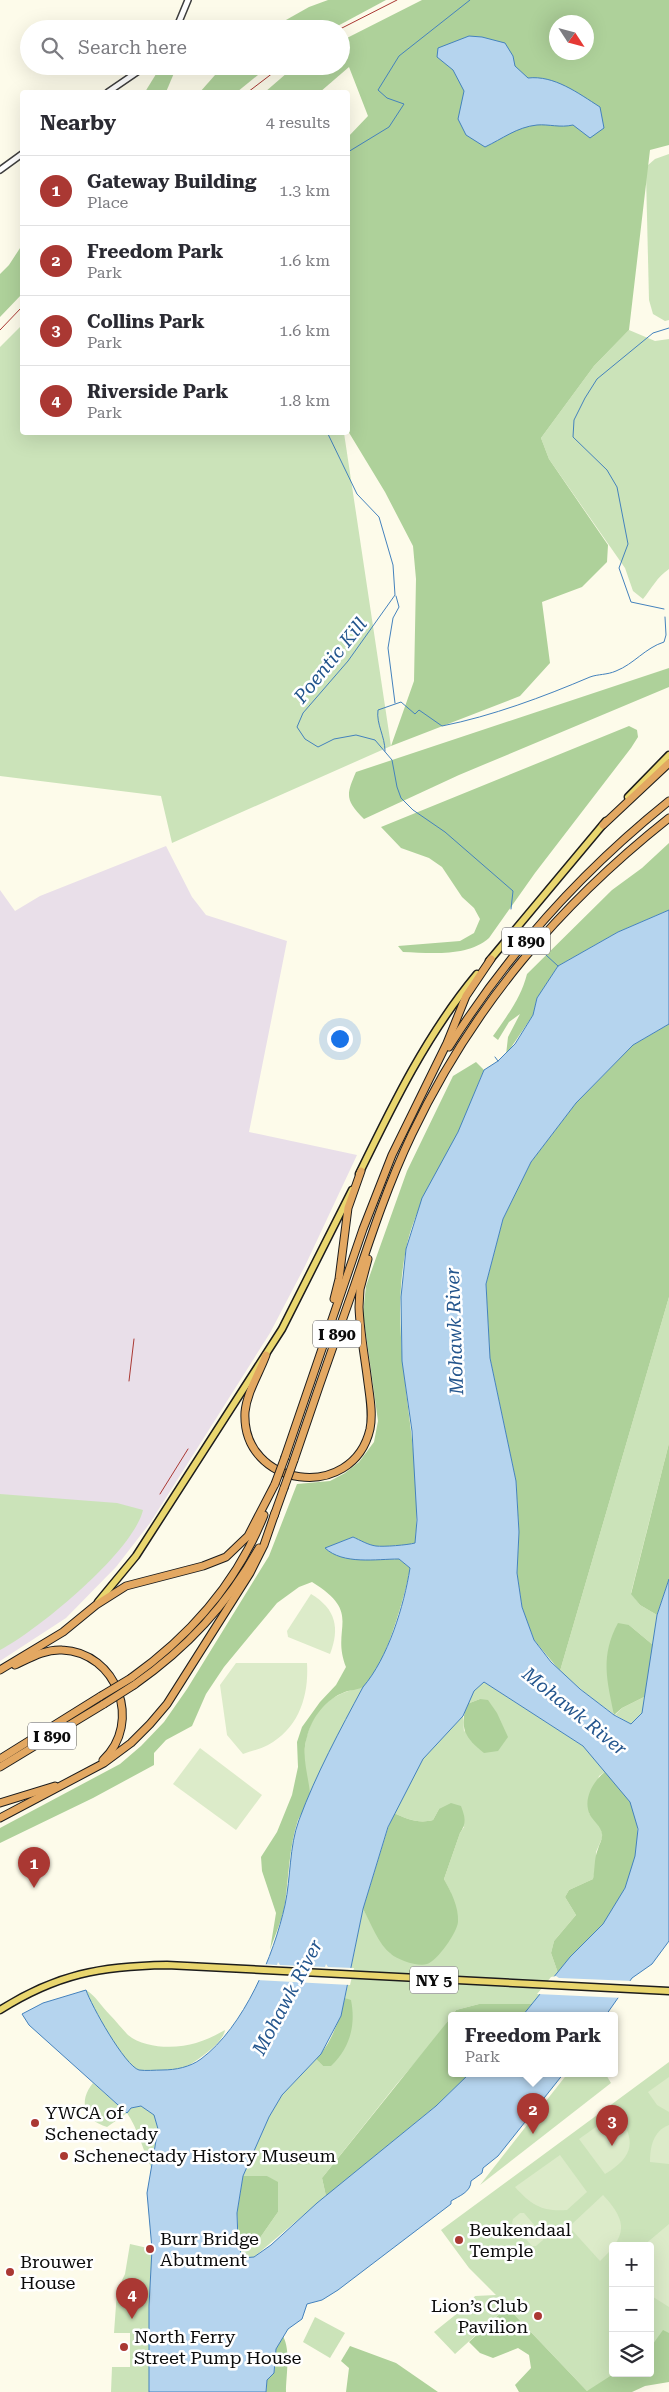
<!DOCTYPE html>
<meta charset="utf-8">
<style>
body{margin:0;font-family:"Roboto Serif",serif;background:#f7f7f7;color:#2b2b33}
.controls{position:absolute;right:15px;bottom:15px;display:grid;overflow:hidden;border-radius:5px;box-shadow:0 5px 20px #0002}
.controls button{width:45px;height:45px;display:grid;place-items:center;padding:0;border:0;border-bottom:1px solid #e1e1e2;background:#fff;color:#2b2b33;font:25px sans-serif}
.compass{position:absolute;left:549px;top:15px;width:45px;height:45px;border-radius:50%;background:#fff;box-shadow:0 5px 20px #0002;rotate:126deg}
.you{position:absolute;left:339px;top:1038px;width:18px;height:18px;margin:-12px;border:4px solid #fff;border-radius:50%;background:#1a73e8;box-shadow:0 0 0 8px #1a73e833}
.badge{display:grid;place-items:center;width:32px;height:32px;border-radius:50%;background:#aa3833;color:#fff;font-size:16px;font-weight:700}
.pin{position:absolute;translate:-50% -41px;filter:drop-shadow(0 1px 2px #0008)}
.pin::after{content:'';position:absolute;top:26px;width:18px;height:15px;background:inherit;clip-path:polygon(0 0,100% 0,50% 100%)}
.popup{position:absolute;left:448px;top:2012px;width:170px;height:65px;box-sizing:border-box;display:grid;place-content:center;border-radius:5px;background:#fff;filter:drop-shadow(0 1px 4px #0005);font-size:16px;white-space:nowrap;color:#7c7c81}
.popup b{font-size:19px;color:#2b2b33}
.popup::after{content:'';position:absolute;left:50%;top:100%;margin-left:-10px;border:10px solid transparent;border-top-color:#fff}
.list{margin:0;padding:0;list-style:none}
h2{display:flex;justify-content:space-between;align-items:center;height:65px;margin:0;padding:0 20px;font-size:21px}
h2 small{font-size:16px;font-weight:400;color:#7c7c81}
.list li{display:grid;grid-template-columns:32px 1fr auto;gap:15px;align-items:center;box-sizing:border-box;height:70px;padding:0 20px;border-top:1px solid #e1e1e2}
.list b{display:block;font-size:19px;white-space:nowrap}
.list p{margin:0;font-size:16px;white-space:nowrap;color:#7c7c81}
.list em{font-size:16px;font-style:normal;color:#7c7c81}
.icon{flex:none;width:28px;height:28px;fill:none;stroke:currentColor;stroke-width:2;stroke-linecap:round;stroke-linejoin:round}
.map{position:relative;flex:none;width:669px;height:2392px;overflow:hidden}
.search{position:absolute;background:#fff;box-shadow:0 5px 20px #0002;left:20px;top:20px;width:330px;height:55px;display:flex;align-items:center;gap:12px;box-sizing:border-box;padding:0 18px;border-radius:28px;color:#7c7c81;font-size:19px}
.panel{position:absolute;background:#fff;box-shadow:0 5px 20px #0002;left:20px;top:90px;width:330px;height:345px;border-radius:5px}
.map>svg:first-child{display:block}
.industrial{fill:#e9dfe9}
.green{fill:#cbe3b9}
.forest{fill:#aed19a;fill-rule:evenodd}
.pitch{fill:#dcebc9}
.water{fill:#b5d4ee;stroke:#4482bd}
.pier{fill:#fdfbea}
.lines{fill:none;stroke-linecap:round;stroke-linejoin:round}
.stream{stroke:#4482bd;stroke-width:1}
.minor-casing{stroke:#3e3e3e;stroke-width:8}
.major-casing{stroke:#1c1c1c;stroke-width:9}
.highway-casing{stroke:#1c1c1c;stroke-width:9}
.minor{stroke:#fff;stroke-width:5}
.major{stroke:#e9d66e;stroke-width:6}
.highway{stroke:#e3a862;stroke-width:7}
.rail{stroke:#aa3833;stroke-width:1}
.highway-bridge-casing{stroke:#1c1c1c;stroke-width:9;stroke-linecap:butt}
.highway-bridge{stroke:#e3a862;stroke-width:7}
.poi-dot{fill:#aa3833;stroke:#fff;stroke-width:2}
.labels{text-anchor:middle;stroke-width:5;stroke-linejoin:round;paint-order:stroke}
.shield{fill:#fff;stroke:#545454;stroke-width:1}
.shield-label{font-size:16px;font-weight:bold;fill:#0b0b0b}
.poi-label{font-size:18px;fill:#0b0b0b;stroke:#fff;text-anchor:start}
.water-label{font-size:19px;font-style:italic;fill:#23558d;stroke:#fff}
</style>
<div class="map">
<svg width="669" height="2392" viewBox="0 0 669 2392">
<rect width="100%" height="100%" fill="#fdfbea"/>
<path class="industrial" d="M166 846 192 897 206 915 287 941 249 1132 357 1155 305 1266 270 1333 150 1523 116 1567 66 1618 0 1661V890L15 911 40 896Z"/>
<g class="green">
<path d="M669 154V320L665 321 653 314 649 300 646 174 647 166 655 159Z"/>
<path d="M22 325V432L344 433 391 746 172 843 161 796 0 776V347Z"/>
<path d="M629 330 655 341 669 339V569C657 577 652 588 643 599L633 591 625 568 549 459 541 438 594 366Z"/>
<path d="M669 1297V1443L631 1593 640 1605 657 1615 653 1645 629 1625 615 1715 622 1708 646 1696 642 1713 631 1724C605 1710 582 1691 560 1671Z"/>
<path d="M0 1494 117 1503 143 1510C133 1552 38 1630 0 1650Z"/>
<path d="M484 1682 583 1746 606 1771 599 1776 589 1813 600 1826 603 1836 596 1852V1866L593 1879 569 1890 565 1897 576 1915 554 1941 551 1953 558 1973 532 2004H479L456 2010 435 2039 396 2085 322 2178 326 2196 254 2257 242 2258 240 2252 255 2245 278 2212 267 2176H243L269 2117 282 2095 316 2059 323 2066 351 2001 345 1998 363 1909 391 1954 451 1893 444 1879 460 1833 464 1827 439 1809 433 1820C419 1824 407 1819 394 1813L423 1758 463 1716 464 1732 480 1699 467 1704 474 1691Z"/>
<path d="M363 1687 310 1794C299 1764 302 1720 330 1700 340 1693 351 1690 363 1687Z"/>
<path d="M86 1990C95 1995 102 2007 110 2015 116 2021 122 2029 128 2035 145 2049 177 2049 196 2043 206 2040 216 2035 225 2030 222 2051 164 2079 145 2092L81 1991Z"/>
<path d="M669 2062V2366L650 2372V2246H613V2373H645L587 2391 507 2307 455 2354 434 2332 469 2304 475 2296 496 2295 469 2268 441 2230Z"/>
<path d="M568 2073H605L611 2083 480 2185Z"/>
<path d="M93 2083 127 2113 131 2108 141 2106 154 2115 158 2129 151 2167C143 2150 138 2129 127 2113L107 2127C84 2120 78 2101 93 2083Z"/>
<path d="M130 2244 152 2249 149 2306V2392H111L112 2367H130V2333H114L117 2291 125 2274Z"/>
<path d="M315 2317 345 2333 330 2358 303 2342Z"/>
</g>
<g class="forest">
<path d="M328 0H386L332 29H270L309 7Z"/>
<path d="M422 0H669V145L650 150 629 330 594 366 541 438 549 459 608 545 607 562 582 587 542 602 550 663 520 696 391 746 414 681 416 579 413 546 385 492 348 431V137L368 116 349 67 320 92H265L295 66H341V41ZM556 22H586V52H556Z"/>
<path d="M161 66H177L166 92H145Z"/>
<path d="M223 66H269L237 92H200Z"/>
<path d="M22 245V294L0 317V274L9 265Z"/>
<path d="M669 668V687L459 775 364 819C345 800 346 795 356 772Z"/>
<path d="M629 726 637 730 638 737 631 748 535 873 489 938C468 957 431 953 403 952L398 946 460 941 474 933 480 919 474 908 462 897 442 867 429 858 401 848 381 827Z"/>
<path d="M669 843V910L618 932 558 966 537 998 533 1015 506 1055 508 1037 520 1014 509 1022 498 1040 493 1036C507 1016 521 998 527 974L612 890 642 868Z"/>
<path d="M669 1024V1297L560 1671 534 1640 522 1607 517 1573 519 1532 516 1481 490 1358 486 1284 503 1219 531 1162 576 1103 633 1045Z"/>
<path d="M476 1062 484 1070C475 1090 468 1112 458 1132 439 1171 415 1206 406 1249 386 1347 425 1446 415 1543 409 1545 382 1547 376 1546 368 1545 360 1540 353 1537L326 1548 363 1560 399 1559 410 1568C406 1593 384 1672 363 1687 358 1690 350 1690 345 1692 326 1699 312 1717 307 1737 301 1755 308 1774 310 1793 311 1801 301 1813 298 1820 289 1847 289 1875 285 1903 283 1918 275 1935 270 1950L276 1913 262 1871 261 1857 277 1832 292 1795 298 1767 297 1742 302 1727 320 1702 336 1685 346 1667C330 1627 364 1614 312 1582L299 1587 277 1603 224 1667 206 1694 192 1726 166 1740 154 1753V1765L93 1798 0 1843V1828L120 1764 141 1746 164 1722 187 1689 269 1556 297 1484 330 1481 345 1473 359 1462 374 1442 378 1421 363 1313 366 1286 407 1171 453 1076Z"/>
<path d="M669 1443V1579L657 1615 640 1605 631 1594Z"/>
<path d="M618 1623 629 1625 653 1645 646 1696 622 1708 614 1715C607 1680 600 1656 618 1623Z"/>
<path d="M480 1699 488 1700 497 1713 508 1737 498 1751 484 1753C465 1738 459 1728 467 1704Z"/>
<path d="M606 1771C614 1781 624 1791 630 1801 650 1837 627 1897 602 1925 588 1942 572 1956 558 1973L551 1953 554 1941 576 1915 565 1897 569 1890 593 1879C595 1869 594 1858 598 1849 599 1844 603 1839 602 1834 601 1826 594 1822 590 1815 582 1799 594 1780 606 1771Z"/>
<path d="M451 1803 461 1806C465 1817 467 1823 460 1833L444 1879C451 1892 459 1907 458 1922 457 1933 437 1961 427 1964 418 1967 398 1960 391 1954 378 1944 371 1923 363 1909L388 1828 394 1813C407 1819 419 1824 433 1820L439 1809Z"/>
<path d="M345 1998 351 2000C356 2025 350 2048 331 2066H323L316 2059C331 2044 340 2019 345 1998Z"/>
<path d="M479 2004H532L523 2015H453L456 2010Z"/>
<path d="M452 2016V2073H470L436 2106 326 2196 322 2178Z"/>
<path d="M243 2176H267L278 2182V2212L255 2245 240 2252 237 2213Z"/>
<path d="M507 2307 587 2391 615 2373H650V2348L663 2330 669 2333V2382L645 2386 632 2392H519L515 2385 531 2368 529 2355 518 2348 493 2358 480 2353 469 2342Z"/>
<path d="M283 2336C291 2351 286 2375 286 2392H266L267 2380 274 2373 276 2349Z"/>
<path d="M350 2346 396 2363 438 2392H346L349 2368 341 2361Z"/>
</g>
<g class="pitch">
<path d="M311 1594C336 1609 340 1628 330 1654L288 1637 287 1631Z"/>
<path d="M236 1663H307C309 1696 299 1728 268 1745 261 1749 251 1751 243 1754L227 1735 220 1685Z"/>
<path d="M200 1748 262 1795 236 1830 173 1784Z"/>
<path d="M669 2077V2112L657 2105 648 2092Z"/>
<path d="M617 2112C636 2140 635 2156 605 2174L579 2139Z"/>
<path d="M669 2125V2164L650 2162C650 2147 653 2131 669 2125Z"/>
<path d="M560 2155 587 2192 567 2210C543 2212 531 2205 515 2187Z"/>
<path d="M603 2195C629 2223 626 2236 600 2261L572 2230V2224Z"/>
<path d="M520 2213H524L543 2235V2240L536 2246H532L512 2223 513 2219Z"/>
<path d="M669 2224V2307L650 2295V2246H643Z"/>
</g>
<g class="water">
<path d="M469 36 482 37 505 43 513 56 515 66 528 78C554 75 578 93 600 107L604 128 590 138 573 125C560 128 549 124 537 125 517 127 502 139 485 147L466 135 458 119 464 91 453 70 437 57 438 48Z"/>
<path d="M669 910V1024L633 1045 576 1103 531 1162 503 1219 486 1284 490 1358 516 1481 519 1532 517 1573 522 1607 534 1640 551 1662 580 1689 614 1715 631 1724 642 1713 657 1615 669 1579V1941L652 1964 632 1978 606 2015H523L570 1957 603 1924 625 1888 635 1856 638 1829 630 1802 583 1746 484 1682 474 1691 463 1716 423 1759 388 1827 363 1909 341 2016 321 2054 282 2095 269 2117 243 2176 237 2213 238 2241 242 2258 254 2257 271 2245 317 2203 436 2106 470 2073H564L498 2156 483 2168 482 2173 471 2181C471 2192 459 2196 451 2201V2204L338 2290 322 2300 307 2304 302 2319 288 2329 276 2349 274 2373 267 2380 266 2392H149V2306L152 2249 147 2193 158 2129 154 2115 141 2106 131 2108 127 2113 29 2025 22 2014 43 2003 86 1990C91 2005 125 2066 139 2070 146 2071 155 2070 162 2070 176 2070 190 2067 201 2059 244 2027 274 1955 285 1905 291 1877 289 1847 299 1820 316 1774 340 1730 363 1687 388 1658 404 1606 410 1568L399 1559C376 1559 343 1565 325 1548L353 1537C360 1540 368 1545 376 1546 383 1547 408 1545 415 1543L417 1520 412 1431 402 1361 401 1297 406 1249 422 1198 458 1132 484 1070 498 1061 515 1044 533 1015 537 998 558 966 618 932Z"/>
</g>
<g class="pier">
<path d="M278 1962 280 1965 325 1967 326 1964 328 1967 354 1968 350 1985 256 1980 262 1964 277 1965Z"/>
<path d="M556 1976 559 1978 633 1981 623 1998 537 1994 551 1977Z"/>
</g>
<g class="lines">
<g class="stream">
<path d="M348 152 389 127 404 104 387 98 378 90 399 56 470 0"/>
<path d="M327 432 357 494 379 517 393 565 395 595 348 661 303 713 297 727 305 739 318 747 334 739 356 735 375 740 392 760 397 787 401 798 413 810 445 832 513 891 511 909"/>
<path d="M664 609 631 602 619 568 628 544 617 487 607 470 573 437 574 420 585 398 597 379 653 333 669 328"/>
<path d="M395 703 388 648 393 618 399 607 396 596"/>
<path d="M385 751C385 736 376 724 378 710L401 702 415 714 419 710 442 726C492 716 543 697 590 677 598 674 607 675 616 671 634 664 645 648 664 642L666 635 665 617"/>
<path d="M546 955 558 966"/>
<path d="M495 1057 498 1061"/>
</g>
<g class="minor-casing">
<g id="minor">
<path d="M176 29 188 0"/>
<path d="M108 92 146 66"/>
<path d="M0 170 22 154"/>
</g>
</g>
<g class="major-casing">
<g id="major">
<path d="M628 797 669 755"/>
<path d="M489 961 606 821"/>
<path d="M359 1174C393 1104 427 1034 477 974"/>
<path d="M98 1602 136 1556 282 1329 352 1190"/>
<path d="M0 2010C57 1974 101 1966 167 1965L669 1991"/>
</g>
</g>
<g class="highway-casing">
<g id="highway">
<path d="M603 825 669 763"/>
<path d="M449 1047C508 953 583 870 669 801"/>
<path d="M334 1299 339 1279 348 1208 361 1171"/>
<path d="M266 1355C259 1374 247 1392 245 1412 241 1488 353 1503 370 1429 373 1414 370 1398 368 1383 365 1358 360 1333 359 1307L360 1289 368 1259"/>
<path d="M285 1457 363 1229 392 1155 447 1043 466 996 491 959"/>
<path d="M294 1460C314 1401 334 1343 355 1284 372 1233 389 1182 412 1134 473 1006 559 905 669 818"/>
<path d="M274 1516 284 1488"/>
<path d="M15 1665C30 1658 45 1649 62 1650 117 1652 143 1723 103 1760"/>
<path d="M0 1670 63 1632 96 1605 126 1586 203 1566 226 1557 248 1536 275 1484"/>
<path d="M131 1678C190 1636 237 1583 264 1515"/>
<path d="M134 1685C187 1648 227 1605 259 1548"/>
<path d="M0 1759 101 1696"/>
<path d="M0 1767 104 1704"/>
<path d="M0 1803 55 1786"/>
<path d="M0 1818 104 1763 131 1743 150 1724 167 1704 250 1573 264 1545 275 1513"/>
</g>
</g>
<use href="#minor" class="minor"/>
<use href="#major" class="major"/>
<use href="#highway" class="highway"/>
<g class="rail">
<path d="M340 29 397 0"/>
<path d="M248 92 282 66"/>
<path d="M0 330 22 307"/>
<path d="M129 1381 134 1339"/>
<path d="M160 1494 188 1449"/>
</g>
<g class="highway-bridge-casing">
<g id="highway-bridge">
<path d="M275 1484 285 1457"/>
<path d="M284 1488 294 1460"/>
<path d="M101 1696 131 1678"/>
<path d="M104 1704 134 1685"/>
</g>
</g>
<use href="#highway-bridge" class="highway-bridge"/>
</g>
<g class="poi-dot">
<circle cx="35" cy="2123" r="5"/>
<circle cx="64" cy="2156" r="5"/>
<circle cx="459" cy="2240" r="5"/>
<circle cx="150" cy="2249" r="5"/>
<circle cx="10" cy="2272" r="5"/>
<circle cx="538" cy="2316" r="5"/>
<circle cx="124" cy="2347" r="5"/>
</g>
<g class="labels">
<g class="shield">
<rect x="502" y="927.5" width="48" height="27" rx="4"/>
<rect x="313" y="1320.5" width="48" height="27" rx="4"/>
<rect x="28" y="1722.5" width="48" height="27" rx="4"/>
<rect x="410" y="1966.5" width="48" height="27" rx="4"/>
</g>
<g class="shield-label">
<text x="526" y="947">I 890</text>
<text x="337" y="1340">I 890</text>
<text x="52" y="1742">I 890</text>
<text x="434" y="1986">NY 5</text>
</g>
<g class="poi-label">
<text x="45" y="2119">YWCA of<tspan x="45" dy="21">Schenectady</tspan></text>
<text x="74" y="2162">Schenectady History Museum</text>
<text x="469" y="2236">Beukendaal<tspan x="469" dy="21">Temple</tspan></text>
<text x="160" y="2245">Burr Bridge<tspan x="160" dy="21">Abutment</tspan></text>
<text x="20" y="2268">Brouwer<tspan x="20" dy="21">House</tspan></text>
<text x="528" y="2312" text-anchor="end">Lion’s Club<tspan x="528" dy="21">Pavilion</tspan></text>
<text x="134" y="2343">North Ferry<tspan x="134" dy="21">Street Pump House</tspan></text>
</g>
<g class="water-label">
<text transform="translate(330 660) rotate(-51)" y="7">Poentic Kill</text>
<text transform="translate(454 1331) rotate(-92)" y="7">Mohawk River</text>
<text transform="translate(575 1711) rotate(39)" y="7">Mohawk River</text>
<text transform="translate(287 1997) rotate(-62)" y="7">Mohawk River</text>
</g>
</g>
</svg>
<div class="controls">
<button>+</button>
<button>−</button>
<button><svg class="icon" aria-label="layers" viewBox="0 0 24 24"><path d="M12 4l9 5-9 5-9-5zM3 14l9 5 9-5"/></svg></button>
</div>
<svg class="compass" viewBox="-18 -18 36 36"><path d="M0-13l5 13h-10z" fill="#e53935"/><path d="M0 13l5-13h-10z" fill="#7c7c81"/></svg>
<div class="you"></div>
<div class="pin badge" style="left:34px;top:1888px">1</div>
<div class="pin badge" style="left:533px;top:2134px">2</div>
<div class="popup"><b>Freedom Park</b>Park</div>
<div class="pin badge" style="left:612px;top:2146px">3</div>
<div class="pin badge" style="left:132px;top:2319px">4</div>
<div class="search"><svg class="icon" aria-label="search" viewBox="0 0 24 24"><circle cx="10" cy="10" r="6"/><path d="M15 15l6 6"/></svg>Search here</div>
<section class="panel">
<h2>Nearby<small>4 results</small></h2>
<ul class="list">
<li><span class="badge">1</span><div><b>Gateway Building</b><p>Place</p></div><em>1.3 km</em></li>
<li><span class="badge">2</span><div><b>Freedom Park</b><p>Park</p></div><em>1.6 km</em></li>
<li><span class="badge">3</span><div><b>Collins Park</b><p>Park</p></div><em>1.6 km</em></li>
<li><span class="badge">4</span><div><b>Riverside Park</b><p>Park</p></div><em>1.8 km</em></li>
</ul>
</section>
</div>
